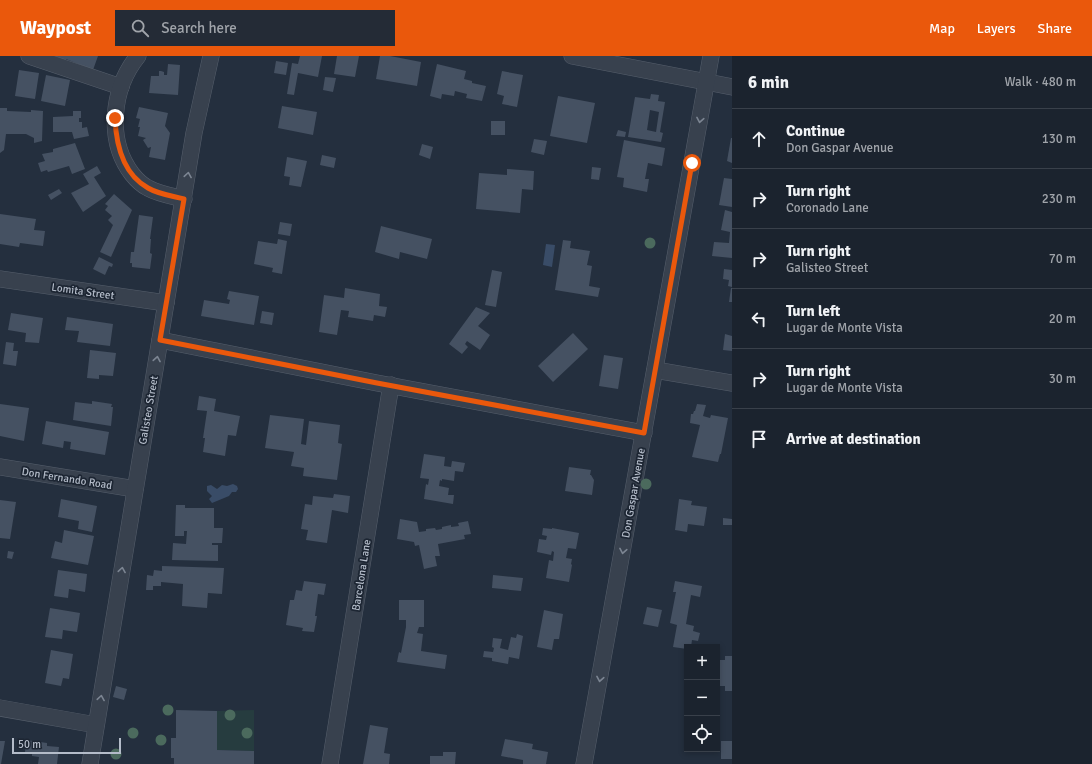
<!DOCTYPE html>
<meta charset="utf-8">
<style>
body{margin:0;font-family:Signika,sans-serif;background:#242b36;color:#f1f3f6}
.controls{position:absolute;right:12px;bottom:12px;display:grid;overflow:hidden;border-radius:0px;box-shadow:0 2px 6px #0003}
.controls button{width:36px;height:36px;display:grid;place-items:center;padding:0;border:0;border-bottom:1px solid #39404a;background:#1b232e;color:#f1f3f6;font:20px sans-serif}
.scale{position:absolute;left:12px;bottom:10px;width:109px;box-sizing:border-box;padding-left:4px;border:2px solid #b4bcc9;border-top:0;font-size:11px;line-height:14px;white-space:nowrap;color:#b4bcc9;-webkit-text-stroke:3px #1d2633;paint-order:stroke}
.stop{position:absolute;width:12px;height:12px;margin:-9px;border:3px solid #ea580c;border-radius:50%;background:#fff}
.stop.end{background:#ea580c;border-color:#fff;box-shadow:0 1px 4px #0008}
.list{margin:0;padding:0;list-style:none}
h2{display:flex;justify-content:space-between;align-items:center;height:52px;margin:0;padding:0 16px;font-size:17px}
h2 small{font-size:13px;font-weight:400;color:#a0a4aa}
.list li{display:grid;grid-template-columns:26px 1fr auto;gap:12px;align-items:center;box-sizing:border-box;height:60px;padding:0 16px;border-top:1px solid #39404a}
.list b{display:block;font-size:15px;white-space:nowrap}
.list p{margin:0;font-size:13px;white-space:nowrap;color:#a0a4aa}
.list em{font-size:13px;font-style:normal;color:#a0a4aa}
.icon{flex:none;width:22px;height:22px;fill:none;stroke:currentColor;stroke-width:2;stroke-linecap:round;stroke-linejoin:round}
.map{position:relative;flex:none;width:732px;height:708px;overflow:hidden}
header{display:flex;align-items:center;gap:24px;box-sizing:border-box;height:56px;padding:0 20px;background:#ea580c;color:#fff}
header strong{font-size:19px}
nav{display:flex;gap:22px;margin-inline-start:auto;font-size:14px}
.search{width:280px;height:36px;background:#242b36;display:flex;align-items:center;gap:10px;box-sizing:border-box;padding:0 14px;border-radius:0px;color:#a0a4aa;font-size:15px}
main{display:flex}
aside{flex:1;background:#1b232e}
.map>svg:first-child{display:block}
.green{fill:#263c3f}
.water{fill:#394c67}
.building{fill:#455162;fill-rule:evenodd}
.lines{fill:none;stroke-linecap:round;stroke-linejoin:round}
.minor-casing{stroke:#565f6c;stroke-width:17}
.minor{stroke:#38414e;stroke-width:16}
.tree{fill:#4b6a5d}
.oneway{stroke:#7c8592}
.route{stroke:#ea580c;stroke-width:5}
.labels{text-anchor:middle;stroke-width:3.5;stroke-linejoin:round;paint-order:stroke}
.street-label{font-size:11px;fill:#b4bcc9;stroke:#1d2633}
</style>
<header>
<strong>Waypost</strong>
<div class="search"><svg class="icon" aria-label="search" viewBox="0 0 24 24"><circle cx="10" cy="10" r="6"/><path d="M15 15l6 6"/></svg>Search here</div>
<nav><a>Map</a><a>Layers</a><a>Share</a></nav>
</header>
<main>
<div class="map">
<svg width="732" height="708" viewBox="0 0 732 708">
<rect width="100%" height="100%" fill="#242f3e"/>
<path class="green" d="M254 654V695L217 694V655Z"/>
<g class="water">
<path d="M546 188 555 189 552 211 543 209Z"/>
<path d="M233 428 237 430 238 433 236 436H232L229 440 212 447 209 443 212 440 207 435V430L211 429 217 433 222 429 227 430Z"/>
</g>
<g class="building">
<path d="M41 0H98L93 14 66 3 63 9Z"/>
<path d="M300 0H322L318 21 298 17 294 39 287 38 292 7 298 8Z"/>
<path d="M337 0H359L355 21 334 18Z"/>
<path d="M380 0H390L421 6 417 30 376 23Z"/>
<path d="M276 5 288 7 286 19 274 17Z"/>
<path d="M168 8 180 9 178 39 149 37 151 20H159V15H161L164 16V19H167Z"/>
<path d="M437 8 466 15 464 23 472 25V27L486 30 482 45 466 42 467 38 455 35 454 40 442 38 441 43 430 40Z"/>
<path d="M19 14 39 17 35 43 15 40Z"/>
<path d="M502 15 523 19 517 51 502 48 504 40 497 38Z"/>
<path d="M46 19 70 24 65 50 41 45Z"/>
<path d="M325 21 336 22 333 36 323 34Z"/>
<path d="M651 38 659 39 658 45 665 46 660 76 663 77 661 86 628 81 635 41 650 43ZM650 54 659 56 656 76 647 74Z"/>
<path d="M558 40 595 47 587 87 550 80Z"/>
<path d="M282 50 317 56 313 79 278 72Z"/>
<path d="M139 51 168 57 165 70 170 77 165 104 149 101 151 91 148 92 143 84 146 82 138 80 140 71H138L140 63 136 62Z"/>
<path d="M0 52H7V55L31 56V54L43 55 42 85 34 87V82L26 78H6L4 94 0 97Z"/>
<path d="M73 55H81V62H79V66H82V72L87 71 89 80 74 83 72 76H53V61L73 60Z"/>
<rect x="491" y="65" width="14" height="14"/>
<path d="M618 74 626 76 625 81 616 80Z"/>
<path d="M731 82H732V107L727 105Z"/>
<path d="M534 83 547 85 544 99 531 96Z"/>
<path d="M624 84 665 92 662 110 648 107 645 123H649L647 136 623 131 624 122 617 121Z"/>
<path d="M75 87 85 113 72 118 69 110 48 116 47 114 41 116 38 107 45 105 42 98 53 96V93Z"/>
<path d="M422 88 433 91 430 103 419 99Z"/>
<path d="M322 99 336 102 334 112 320 109Z"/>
<path d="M287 101 307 105 301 131 289 129 290 121 284 120Z"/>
<path d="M97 110 101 117 94 121 106 140 83 156 71 137 89 128 83 118Z"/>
<path d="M592 111 601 112 599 124 591 123Z"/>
<path d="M507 113 534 115 533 134 522 133 520 157 476 153 479 117 507 119Z"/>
<path d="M724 122 732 123V151L719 149Z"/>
<path d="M59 133 62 137 51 144 48 139Z"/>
<path d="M114 138 132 154 111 201 100 196 113 169 108 164 112 160 105 154 108 150 105 148Z"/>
<path d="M725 154 732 156V202L712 200 714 186 729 187 730 176 721 174Z"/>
<path d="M0 158 36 163 34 174 45 175 43 190 20 187 19 191 0 188Z"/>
<path d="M139 159 153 161 150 183H151L150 197 152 198 150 213 132 211V207H130L131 196H134Z"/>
<path d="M280 166 292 168 290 180 278 178Z"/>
<path d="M381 170 432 183 427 203 400 196 399 203 375 196Z"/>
<path d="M278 183 287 185 282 218 272 216 273 212 254 208 258 185 277 188Z"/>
<path d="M563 184 571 185 570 192 590 195 587 209 592 210 589 230 600 232 598 241 555 234Z"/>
<path d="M99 201 113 208 112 211 109 210 105 219 93 213Z"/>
<path d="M724 213 732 214V231L728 230 729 224 723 223Z"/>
<path d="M492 214 502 216 496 251 485 249Z"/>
<path d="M345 232 380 238 379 250 387 251 385 261 374 259 373 265 348 261 349 255 341 254 337 279 319 276 324 239 344 242Z"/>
<path d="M731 232H732V246H729Z"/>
<path d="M229 235 259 240 254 269 201 260 204 244 229 248 230 244 227 243Z"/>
<path d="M476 251 490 257 478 270 490 279 480 294 467 285 465 288 468 291 462 298 449 288Z"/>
<path d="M262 255 274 257 272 269 260 267Z"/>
<path d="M11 257 43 262 39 287 25 286 26 277 8 274Z"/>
<path d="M67 261 113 268 110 290 77 286 79 275 65 274Z"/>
<path d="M573 277 588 293 553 326 538 310Z"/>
<path d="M725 278 732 280V295L723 294Z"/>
<path d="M6 286 14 287 13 295H18L16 310 3 308Z"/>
<path d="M90 294 116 297 113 320 99 319V323L87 322Z"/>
<path d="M604 299 623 302 618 333 599 330Z"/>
<path d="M199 340 216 343 214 355 240 360 236 380 228 379 225 400 203 396 205 382H203L207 355 197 354Z"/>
<path d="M92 345 112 348 111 351H113L111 370 73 364 75 346 92 348Z"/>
<path d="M0 348 29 352 24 385 0 380Z"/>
<path d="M697 348 706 349 703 360 710 362 711 359 728 362 721 398H720L718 406 692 401 700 369 690 367 691 358H693L694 355H695Z"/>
<path d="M270 359 304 363 301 388 306 389 309 365 340 369 338 387 342 388 337 424 303 420 304 412 291 410 294 396 265 392Z"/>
<path d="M46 365 109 376 105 399 70 393 71 386 64 385 63 392 42 388Z"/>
<path d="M424 398 445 401 444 410 451 411 452 405 465 407 463 416 455 415 454 425 442 423V425L440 424 439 430 449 432 448 439H454L453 448 424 443 426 428 428 429 429 423 420 422Z"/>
<path d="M569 411 591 414 590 419H591L594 424 592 439 565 435Z"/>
<path d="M334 438 350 440 348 457 332 454 327 487 306 484 308 474 301 473 305 448 312 449 313 440 333 442Z"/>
<path d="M61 443 97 450 92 476 78 473 79 465 58 461Z"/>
<path d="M679 443 692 445 691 449 707 451 704 470 688 468 687 476 675 474Z"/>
<path d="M0 444 16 446 10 483 0 482Z"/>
<path d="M176 449H185V452H214V472H223L222 487H212V489H218V505L172 504 173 487 186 488 187 475H184V480H175Z"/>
<path d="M723 462 732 463V469H723Z"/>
<path d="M400 463 417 466 419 476 426 475V473L435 472 436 474 442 473V471L451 469V471L459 470 458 467 468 465 471 478 464 479 465 483 438 488 440 500H435L437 510 424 513 419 489 415 490 414 486 397 483Z"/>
<path d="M543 472 552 473V472L579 477 576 493 568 492 566 502 572 503 571 508 572 509 569 526 546 522 549 504 553 505 554 496 552 495 551 499 537 496 539 483 546 484 547 480 542 479Z"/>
<path d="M64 474 94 480 88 509 51 502 55 485 62 487Z"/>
<path d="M8 495 14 496 12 503 7 502Z"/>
<path d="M162 510 224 512 222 538 208 537 207 552 182 550 183 528 161 526V530H153V534H146L147 519 153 520 154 514 162 515Z"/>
<path d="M58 514 87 518 85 536 69 533 68 542 54 540Z"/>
<path d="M493 519 523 522 521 535 492 532Z"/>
<path d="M304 525 326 528 324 539 318 538 315 560H317L314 576 302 575 303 572 286 569 290 544H294L296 534 302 535Z"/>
<path d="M675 525 702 530 700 541 691 539 686 568 694 570 693 575 700 577 698 585 692 584 691 591H687V593L673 591 677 569 670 567 676 536H673Z"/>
<path d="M399 544H424V571H419L417 577 423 578 421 595 447 599 445 613 397 606 399 596 401 597 406 571V564H399Z"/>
<path d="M647 551 662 554 658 571 643 568Z"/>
<path d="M50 552 80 557 77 576 63 574 62 583 45 581Z"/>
<path d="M544 554 563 558 559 583H554L552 594 537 591Z"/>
<path d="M517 578 523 580 519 603 509 601 508 608 492 605V602L483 601 484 595 493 596 494 592 492 591 493 582 502 583 500 592 508 594 511 581 516 582Z"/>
<path d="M51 594 73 598 69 623 63 622 61 630 45 627Z"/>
<path d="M725 600H732V635H725V630H717V604H725Z"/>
<path d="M116 630 127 633 124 644 113 641Z"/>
<path d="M176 654 217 655V694L254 695V708H174V702H171V682H176Z"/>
<path d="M370 669 388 672 384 697 390 698 389 708H363Z"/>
<path d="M505 683 533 688 532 693 548 696 546 708H523V704L501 700Z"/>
<path d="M26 684 47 687V690L59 691 57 708H38L39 701 32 700V697L25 696Z"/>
<path d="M0 685H5L1 708H0Z"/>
<rect x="721" y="685" width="11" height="18"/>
<path d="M443 696H456L455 708H430V700H443Z"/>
</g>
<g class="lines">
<g class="minor-casing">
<g id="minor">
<path d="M29 0 121 31"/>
<path d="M138 0C112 32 106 84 132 118 136 123 142 129 148 132 159 138 172 140 184 143"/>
<path d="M572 0 732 31"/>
<path d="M0 223 166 247"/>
<path d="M160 284 377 327 644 377"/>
<path d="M655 314 732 327"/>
<path d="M0 411 135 433"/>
<path d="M0 652 96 669"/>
<path d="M90 708 194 77 211 0"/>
<path d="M330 708 391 329"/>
<path d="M584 708 711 0"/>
</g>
</g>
<use href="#minor" class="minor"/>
</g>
<g class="tree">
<circle cx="650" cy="187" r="5.5"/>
<circle cx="646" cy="428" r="5.5"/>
<circle cx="168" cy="654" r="5.5"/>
<circle cx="230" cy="659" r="5.5"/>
<circle cx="133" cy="677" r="5.5"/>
<circle cx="247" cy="677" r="5.5"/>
<circle cx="161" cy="684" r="5.5"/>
<circle cx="116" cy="698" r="5.5"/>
</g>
<defs><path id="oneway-chevron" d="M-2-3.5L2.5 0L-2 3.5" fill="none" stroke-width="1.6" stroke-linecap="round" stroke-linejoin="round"/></defs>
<g class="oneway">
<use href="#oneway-chevron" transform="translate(700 64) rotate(100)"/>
<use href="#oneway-chevron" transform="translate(188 119) rotate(-81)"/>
<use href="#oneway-chevron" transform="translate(157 303) rotate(-80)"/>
<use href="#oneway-chevron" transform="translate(623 495) rotate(100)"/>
<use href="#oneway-chevron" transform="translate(122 514) rotate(-81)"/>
<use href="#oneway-chevron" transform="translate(600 623) rotate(100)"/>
<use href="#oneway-chevron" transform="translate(101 642) rotate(-81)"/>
</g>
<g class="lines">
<path class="route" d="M115 62C116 88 123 118 148 132 158 138 172 140 184 143L160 284 377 327 644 377 692 107"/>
</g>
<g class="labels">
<g class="street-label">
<text transform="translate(83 235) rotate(8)" y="4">Lomita Street</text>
<text transform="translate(148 354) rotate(-80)" y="4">Galisteo Street</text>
<text transform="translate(67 422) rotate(9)" y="4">Don Fernando Road</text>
<text transform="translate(633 437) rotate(-80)" y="4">Don Gaspar Avenue</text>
<text transform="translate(361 519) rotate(-81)" y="4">Barcelona Lane</text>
</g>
</g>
</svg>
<div class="controls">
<button>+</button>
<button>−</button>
<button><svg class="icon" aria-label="locate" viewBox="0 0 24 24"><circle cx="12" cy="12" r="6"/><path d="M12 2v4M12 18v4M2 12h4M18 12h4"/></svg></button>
</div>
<div class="scale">50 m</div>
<div class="stop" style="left:692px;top:107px"></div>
<div class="stop end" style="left:115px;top:62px"></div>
</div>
<aside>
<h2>6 min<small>Walk · 480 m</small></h2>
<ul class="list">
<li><svg class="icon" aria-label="ahead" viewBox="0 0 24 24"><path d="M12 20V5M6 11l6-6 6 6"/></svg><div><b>Continue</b><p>Don Gaspar Avenue</p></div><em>130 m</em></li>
<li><svg class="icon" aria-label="right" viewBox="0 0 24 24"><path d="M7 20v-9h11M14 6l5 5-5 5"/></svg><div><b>Turn right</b><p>Coronado Lane</p></div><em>230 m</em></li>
<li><svg class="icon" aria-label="right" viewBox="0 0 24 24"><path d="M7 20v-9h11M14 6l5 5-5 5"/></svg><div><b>Turn right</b><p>Galisteo Street</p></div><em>70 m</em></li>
<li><svg class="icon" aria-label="left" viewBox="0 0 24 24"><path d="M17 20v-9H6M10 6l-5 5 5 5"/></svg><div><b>Turn left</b><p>Lugar de Monte Vista</p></div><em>20 m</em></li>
<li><svg class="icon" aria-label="right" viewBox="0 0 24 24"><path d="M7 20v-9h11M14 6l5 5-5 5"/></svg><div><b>Turn right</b><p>Lugar de Monte Vista</p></div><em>30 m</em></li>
<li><svg class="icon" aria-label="arrive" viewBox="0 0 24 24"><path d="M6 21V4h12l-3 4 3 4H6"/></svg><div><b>Arrive at destination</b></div></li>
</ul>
</aside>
</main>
